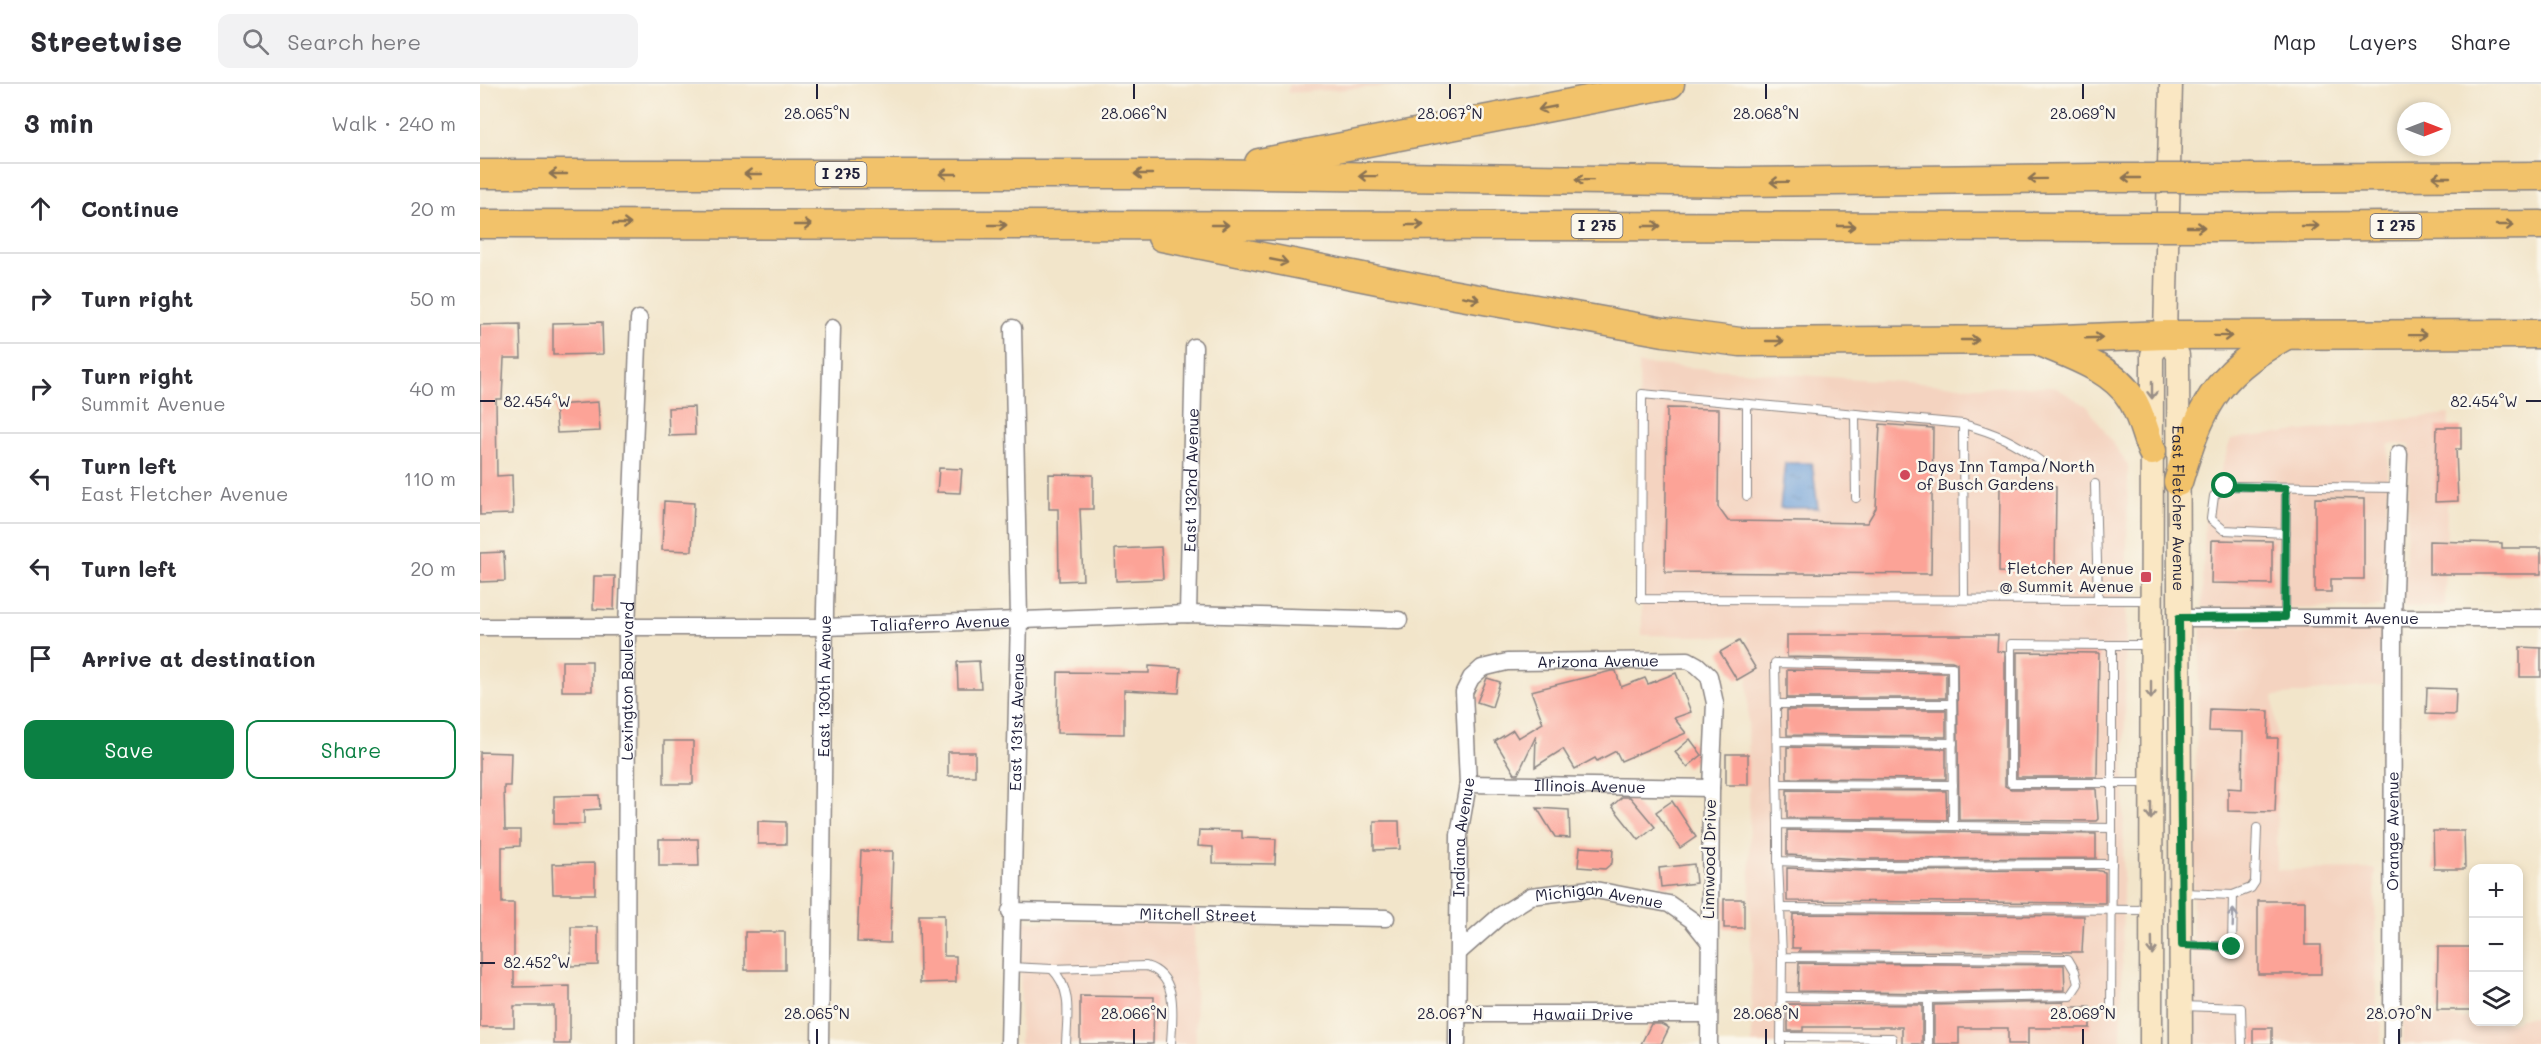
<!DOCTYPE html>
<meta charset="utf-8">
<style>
body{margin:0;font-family:Mali,sans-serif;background:#f2f2f3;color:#2b2b33}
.controls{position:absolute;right:18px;bottom:18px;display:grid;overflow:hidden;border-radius:12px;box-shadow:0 3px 9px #0003}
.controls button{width:54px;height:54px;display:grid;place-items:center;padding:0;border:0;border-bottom:2px solid #e1e1e2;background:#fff;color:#2b2b33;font:30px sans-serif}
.compass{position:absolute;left:1917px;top:18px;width:54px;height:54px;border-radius:50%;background:#fff;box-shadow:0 3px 9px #0003;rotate:90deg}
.stop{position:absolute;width:18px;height:18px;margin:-14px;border:4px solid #0b8043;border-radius:50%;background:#fff}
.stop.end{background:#0b8043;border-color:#fff;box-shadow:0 2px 6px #0008}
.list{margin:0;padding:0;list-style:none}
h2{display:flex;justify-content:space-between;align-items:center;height:78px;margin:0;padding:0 24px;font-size:26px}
h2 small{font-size:20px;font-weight:400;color:#7c7c81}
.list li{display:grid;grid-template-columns:39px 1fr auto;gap:18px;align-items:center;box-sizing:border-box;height:90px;padding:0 24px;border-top:2px solid #e1e1e2}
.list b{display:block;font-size:22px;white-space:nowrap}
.list p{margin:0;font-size:20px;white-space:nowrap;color:#7c7c81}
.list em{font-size:20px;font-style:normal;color:#7c7c81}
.actions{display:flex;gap:12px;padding:18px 24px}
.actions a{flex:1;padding:14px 0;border:2px solid #0b8043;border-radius:12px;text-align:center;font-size:21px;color:#0b8043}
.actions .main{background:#0b8043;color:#fff}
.icon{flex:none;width:33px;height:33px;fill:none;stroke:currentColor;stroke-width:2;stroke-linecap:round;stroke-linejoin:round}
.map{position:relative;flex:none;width:2061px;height:960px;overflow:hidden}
header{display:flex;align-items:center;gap:36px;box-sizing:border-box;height:84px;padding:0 30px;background:#fff;border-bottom:2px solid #e1e1e2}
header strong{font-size:28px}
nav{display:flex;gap:33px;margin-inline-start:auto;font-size:21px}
.search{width:420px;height:54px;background:#f2f2f3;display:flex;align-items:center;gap:15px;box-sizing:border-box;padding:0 21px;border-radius:12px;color:#7c7c81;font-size:22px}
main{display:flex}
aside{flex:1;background:#fff}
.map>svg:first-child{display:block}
.built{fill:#f4d3c0}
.water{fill:url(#water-ripples);stroke:#48608a;stroke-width:1.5}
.building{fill:#fca397}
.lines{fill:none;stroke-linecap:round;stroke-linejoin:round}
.lane-casing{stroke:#8a8482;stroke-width:10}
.street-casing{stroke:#8a8482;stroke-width:19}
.secondary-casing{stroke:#8a8482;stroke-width:25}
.highway-casing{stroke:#8a8482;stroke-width:31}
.lane{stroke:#fff;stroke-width:8}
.street{stroke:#fff;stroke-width:16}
.secondary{stroke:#fae7c3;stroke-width:22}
.highway{stroke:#f2c26a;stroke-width:28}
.highway-bridge-casing{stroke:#8a8482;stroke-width:31;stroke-linecap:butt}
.highway-bridge{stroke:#f2c26a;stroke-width:28}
.oneway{stroke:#8a7252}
.oneway2{stroke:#998e86}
.oneway3{stroke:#9c9ca7}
.route{stroke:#0b8043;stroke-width:8}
.ticks{fill:none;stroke:#22223b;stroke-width:2}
.poi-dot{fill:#d1495b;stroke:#fbf7ec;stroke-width:2}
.labels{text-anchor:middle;stroke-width:5;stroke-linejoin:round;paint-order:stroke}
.shield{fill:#fbf7ec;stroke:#636270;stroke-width:1.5}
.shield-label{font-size:15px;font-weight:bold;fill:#22223b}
.poi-label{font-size:16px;fill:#22223b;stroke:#fbf7ec;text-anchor:start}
.street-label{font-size:16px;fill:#22223b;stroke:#fbf7ec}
.ticks-label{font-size:15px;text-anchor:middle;fill:#22223b;stroke:#fbf7ec;stroke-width:5;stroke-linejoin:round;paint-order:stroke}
</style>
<header>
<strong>Streetwise</strong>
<div class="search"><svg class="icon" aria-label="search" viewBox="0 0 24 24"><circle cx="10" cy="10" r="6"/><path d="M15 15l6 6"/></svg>Search here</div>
<nav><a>Map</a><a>Layers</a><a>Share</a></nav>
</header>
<main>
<aside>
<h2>3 min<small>Walk · 240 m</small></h2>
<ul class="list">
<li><svg class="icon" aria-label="ahead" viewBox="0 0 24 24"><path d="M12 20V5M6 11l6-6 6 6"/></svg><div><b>Continue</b></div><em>20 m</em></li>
<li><svg class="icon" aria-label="right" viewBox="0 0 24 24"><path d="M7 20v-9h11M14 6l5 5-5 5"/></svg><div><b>Turn right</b></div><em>50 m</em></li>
<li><svg class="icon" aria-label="right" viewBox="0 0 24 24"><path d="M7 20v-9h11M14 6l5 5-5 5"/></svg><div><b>Turn right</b><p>Summit Avenue</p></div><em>40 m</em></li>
<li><svg class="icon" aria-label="left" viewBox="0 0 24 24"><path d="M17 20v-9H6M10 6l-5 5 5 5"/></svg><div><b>Turn left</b><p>East Fletcher Avenue</p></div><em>110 m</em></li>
<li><svg class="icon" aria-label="left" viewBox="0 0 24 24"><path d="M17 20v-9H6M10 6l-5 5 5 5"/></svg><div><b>Turn left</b></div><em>20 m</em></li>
<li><svg class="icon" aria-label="arrive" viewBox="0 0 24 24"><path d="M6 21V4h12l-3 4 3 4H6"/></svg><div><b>Arrive at destination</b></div></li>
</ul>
<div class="actions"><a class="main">Save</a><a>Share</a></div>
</aside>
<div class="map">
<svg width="2061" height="960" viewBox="0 0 2061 960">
<defs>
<pattern id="water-ripples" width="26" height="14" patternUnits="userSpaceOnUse" patternTransform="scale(1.5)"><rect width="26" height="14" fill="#6d9fd8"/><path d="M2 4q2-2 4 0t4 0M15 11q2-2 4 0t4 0" fill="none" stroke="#5981b0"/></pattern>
</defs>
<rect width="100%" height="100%" fill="#fbf7ec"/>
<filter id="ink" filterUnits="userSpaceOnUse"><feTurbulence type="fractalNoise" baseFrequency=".0167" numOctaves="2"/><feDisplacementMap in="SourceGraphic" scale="12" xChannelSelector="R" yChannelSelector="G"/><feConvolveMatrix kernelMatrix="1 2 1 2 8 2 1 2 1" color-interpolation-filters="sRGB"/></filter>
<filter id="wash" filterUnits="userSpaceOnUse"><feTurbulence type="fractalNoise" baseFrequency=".008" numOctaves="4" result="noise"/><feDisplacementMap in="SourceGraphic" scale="24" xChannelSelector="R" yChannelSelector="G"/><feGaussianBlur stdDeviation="1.35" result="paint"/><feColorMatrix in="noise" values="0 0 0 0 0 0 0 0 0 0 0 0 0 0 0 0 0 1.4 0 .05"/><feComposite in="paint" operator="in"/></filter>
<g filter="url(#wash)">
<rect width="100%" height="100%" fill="#f2e5ca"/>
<g class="built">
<path d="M810 0H945L807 9Z"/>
<path d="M1159 280 1495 303 1573 302 1607 322 1648 381 1641 960H1272L1267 553 1162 551Z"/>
<path d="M1969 330 1965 523H1924L1930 361 1909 360 1902 523 1722 524 1725 436 1751 355Z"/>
<path d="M1721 543H1902V601L1793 612 1798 672 1797 786 1895 785 1896 935H1901V960H1712L1713 746Z"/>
<path d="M541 837 714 840 716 960H540Z"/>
<path d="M2061 933V960H1923V935L1993 934 1994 938H2038L2039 934Z"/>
</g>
<path class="water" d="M1305 379H1332L1338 424H1300Z"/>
<g id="blocks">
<g class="building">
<path d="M122 238 123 270 73 271V239Z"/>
<path d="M40 240 41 274H24L22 315H16L17 392 32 391 33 430 0 431V241Z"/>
<path d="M118 318 120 347 77 349 75 321Z"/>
<path d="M214 323 215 351 189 352 188 324Z"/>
<path d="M1187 324 1239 325 1238 423 1248 437 1387 439 1396 424 1400 340 1453 344 1451 490 1185 488Z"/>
<path d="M1957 343H1981V365H1976L1978 417 1955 418Z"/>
<path d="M459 384 482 385 480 409 457 408Z"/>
<path d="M569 390 613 391V425H600L603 496 579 497 578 425H569Z"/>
<path d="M1520 403H1576L1575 489 1519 488Z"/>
<path d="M1835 414 1884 415V495H1851V508H1835Z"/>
<path d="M184 417 214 419 212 467 182 466Z"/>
<path d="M1732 456 1792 457V500L1731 499Z"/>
<path d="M1949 457 2022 459V464H2061V490H1949Z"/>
<path d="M681 463 683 495 636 497 635 465Z"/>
<path d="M24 468 25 497 0 498V469Z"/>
<path d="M114 492H135L134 526 113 525Z"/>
<path d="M1307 551H1518L1517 567 1525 568V702L1531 705H1616L1618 735 1616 737 1479 736 1477 579 1472 577 1307 573Z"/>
<path d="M1259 557 1276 585 1257 596 1240 568Z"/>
<path d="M2040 563 2061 564V593H2040Z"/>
<path d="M1537 568 1619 569 1617 693H1537Z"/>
<rect x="82" y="577" width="30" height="30"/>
<path d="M499 577 501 604H478L477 578Z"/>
<path d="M669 582 701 584 699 609 644 606V650L577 649 578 588 669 589Z"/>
<path d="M1307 586 1466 589V614H1307Z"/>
<path d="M1131 587H1136L1141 603 1165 594 1168 600 1196 589 1211 628 1194 634 1206 649 1141 677 1136 667 1117 677 1115 674 1095 685 1083 665 1055 683 1056 652 1038 690H1035L1015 657 1033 646 1038 654 1063 639 1051 607Z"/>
<path d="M1007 594 1020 598 1012 623 997 618Z"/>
<path d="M1947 604 1976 605 1975 631 1946 630Z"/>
<path d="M1730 625 1789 627 1788 654H1798L1795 728 1748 727V704L1762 705 1763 648 1729 647Z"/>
<path d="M1307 626H1466V653L1307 651Z"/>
<path d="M1210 655 1222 671 1207 683 1195 668Z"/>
<rect x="184" y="657" width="29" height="43"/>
<path d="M1307 663 1466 665V695L1307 694Z"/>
<path d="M0 668 31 669 30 702H24L25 746H40V762L22 763V819H34V903L90 902V960H74V922H34V943H0Z"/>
<rect x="468" y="668" width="27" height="24"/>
<rect x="1246" y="670" width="22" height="31"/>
<path d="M1307 706 1466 707 1467 736 1307 734Z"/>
<path d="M119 711 120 725 104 726V740H74V712Z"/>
<path d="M1142 713H1150L1175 743 1159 756 1132 722Z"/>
<path d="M1192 717 1216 753 1200 764 1176 728Z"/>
<path d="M1057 724 1089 726 1090 754 1075 753Z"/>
<path d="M278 737 306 738V760H278Z"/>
<path d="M894 737H919L920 765 894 766Z"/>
<path d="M719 746 762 747V754L796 755 795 780 733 779V763L718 762Z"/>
<path d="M1307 746 1616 750V774L1383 775 1307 771Z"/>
<path d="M1953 747H1984L1985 785H1954Z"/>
<path d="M179 755H218L219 782H179Z"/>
<path d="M1100 763 1133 765 1132 779 1125 785 1098 783Z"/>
<path d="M381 767H413L410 859 377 858Z"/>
<path d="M115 779V810H73L72 780Z"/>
<path d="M1214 780 1216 799 1181 803 1179 784Z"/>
<path d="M1307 784 1383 787 1615 786 1625 788V819L1307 817Z"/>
<rect x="1244" y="815" width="20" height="29"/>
<path d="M1778 817H1825V861H1841V890H1778Z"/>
<path d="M1313 830 1604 832 1602 868 1319 867 1320 864H1312Z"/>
<path d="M439 831H464V872H476V898L440 899Z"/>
<path d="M91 843H118V881L91 882Z"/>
<rect x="265" y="848" width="40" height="38"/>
<path d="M1958 863H1994V926H1957Z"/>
<path d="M1319 879 1584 881 1585 906 1448 909 1318 907Z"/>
<path d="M600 912 674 913 673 960H600Z"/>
<path d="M1584 918V923H1610V944H1548V960H1528V944H1479V960H1454V921Z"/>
<path d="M1308 920 1442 921V960H1422V943H1323V947H1308Z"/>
<path d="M1171 940H1181L1189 944 1181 960H1161Z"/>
<rect x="1773" y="944" width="19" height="16"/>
</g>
</g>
</g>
<g filter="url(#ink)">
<use href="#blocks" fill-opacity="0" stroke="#8a8482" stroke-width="1.5"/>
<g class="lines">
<g class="lane-casing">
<g id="lane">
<path d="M1267 320V412"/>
<path d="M1375 330 1376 414"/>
<path d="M1483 340 1484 515"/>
<path d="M1560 377C1534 357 1515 349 1483 340L1162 310 1161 515 1671 516"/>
<path d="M1615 400 1618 516"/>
<path d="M1806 449 1744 446 1731 435 1734 412 1745 402 1918 404"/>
<path d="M1805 533 1806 404"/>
<path d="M1632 561H1671"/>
<path d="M1296 620H1472"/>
<path d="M1297 657 1473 659"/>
<path d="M1298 700 1473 701"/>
<path d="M1298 740 1295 579 1472 583 1473 742 1298 740V777L1383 781 1632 780"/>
<path d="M1473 742 1632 744 1631 928"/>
<path d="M1632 744V561L1531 560V699H1670"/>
<path d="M1298 777 1300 824"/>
<path d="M1753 811 1771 804 1775 798 1777 744"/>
<path d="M1702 861 1752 863 1753 811 1703 809"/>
<path d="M530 883 572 885C593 906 587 932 586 960"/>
<path d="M572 885 666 882C700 892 692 932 691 960"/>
<path d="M1302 913 1448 915"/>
<path d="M1702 922 1761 924 1762 960"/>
<path d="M1302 953 1412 954V960"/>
<path d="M1301 960 1302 873"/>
<path d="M1448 960V915L1590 912 1598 900 1595 887 1588 875 1302 873 1300 824 1671 826"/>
</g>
</g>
<g class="street-casing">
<g id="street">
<path id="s1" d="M708 530 714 263"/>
<path id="s2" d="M1699 534H2061"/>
<path id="s3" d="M0 543H345L708 530 919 536"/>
<path id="s4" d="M988 700 1231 704"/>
<path id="s5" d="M530 827 906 834"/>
<path id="s6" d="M980 867 1021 831 1051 812 1110 805 1189 820 1212 836 1228 856"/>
<path id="s7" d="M979 930H1229"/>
<path id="s8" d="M146 960 147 545 159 235"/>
<path id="s9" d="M340 960 345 525 352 244"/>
<path id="s10" d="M529 960 539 534 533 244"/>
<path id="s11" d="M977 960 979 751 988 700 984 608 991 594 1002 584 1027 578 1208 576 1217 581 1229 592 1235 619 1231 704 1229 960"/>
<path id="s12" d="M1912 960 1913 533 1919 370"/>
</g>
</g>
<g class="secondary-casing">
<g id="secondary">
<path id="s13" d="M1685 251 1698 271 1701 960"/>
<path d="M1671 960 1672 271 1685 251 1691 0"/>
</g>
</g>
<g class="highway-casing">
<g id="highway">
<path d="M779 79 1190 0"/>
<path d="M0 90H721L1258 98 1615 94"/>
<path d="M1772 94 2061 92"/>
<path d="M0 140 1616 143"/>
<path d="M1772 143 2061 141"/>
<path d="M682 153 948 206 1184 248 1260 258 1556 256 1685 251 2061 250"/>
<path d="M1563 259C1593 272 1633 285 1651 314 1661 329 1665 351 1672 367"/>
<path d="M1698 398C1720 325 1734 291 1803 253"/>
</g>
</g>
<use href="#lane" class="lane"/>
<use href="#street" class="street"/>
<use href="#secondary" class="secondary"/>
<use href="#highway" class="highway"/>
<g class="highway-bridge-casing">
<g id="highway-bridge">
<path d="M1615 94H1772"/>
<path d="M1616 143H1772"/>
</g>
</g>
<use href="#highway-bridge" class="highway-bridge"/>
</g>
<defs><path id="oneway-shaft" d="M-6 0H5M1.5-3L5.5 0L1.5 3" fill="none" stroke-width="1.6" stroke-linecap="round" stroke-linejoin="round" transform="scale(1.5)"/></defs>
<g class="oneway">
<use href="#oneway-shaft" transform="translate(1067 24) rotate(169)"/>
<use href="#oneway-shaft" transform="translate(78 90) rotate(180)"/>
<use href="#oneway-shaft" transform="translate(273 90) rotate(180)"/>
<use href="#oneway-shaft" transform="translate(468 90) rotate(180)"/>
<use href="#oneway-shaft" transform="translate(663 90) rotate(180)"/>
<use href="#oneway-shaft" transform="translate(888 92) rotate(-179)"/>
<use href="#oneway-shaft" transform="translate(1961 93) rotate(180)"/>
<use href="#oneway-shaft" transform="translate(1651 94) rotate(180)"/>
<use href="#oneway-shaft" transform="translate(1557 95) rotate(179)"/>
<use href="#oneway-shaft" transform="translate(1104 96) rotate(-179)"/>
<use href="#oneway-shaft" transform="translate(1299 98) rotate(179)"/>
<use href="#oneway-shaft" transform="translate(142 140)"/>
<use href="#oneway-shaft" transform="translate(323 141)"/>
<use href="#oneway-shaft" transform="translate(518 141)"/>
<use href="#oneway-shaft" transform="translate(740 141)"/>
<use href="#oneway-shaft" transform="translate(935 141)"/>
<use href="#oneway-shaft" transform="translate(2025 141)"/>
<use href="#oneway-shaft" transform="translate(1172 142)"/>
<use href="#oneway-shaft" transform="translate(1367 142)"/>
<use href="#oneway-shaft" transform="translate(1830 142)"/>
<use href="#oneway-shaft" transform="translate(1716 143)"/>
<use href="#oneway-shaft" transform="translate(799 177) rotate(11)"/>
<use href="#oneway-shaft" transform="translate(991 214) rotate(10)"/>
<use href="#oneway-shaft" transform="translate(1938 251) rotate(-1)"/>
<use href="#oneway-shaft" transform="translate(1743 252) rotate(1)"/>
<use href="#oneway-shaft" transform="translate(1614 254) rotate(-2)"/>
<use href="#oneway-shaft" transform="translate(1490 256)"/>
<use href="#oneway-shaft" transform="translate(1295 257)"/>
</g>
<g class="oneway2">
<use href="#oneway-shaft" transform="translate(1672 306) rotate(90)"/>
<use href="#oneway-shaft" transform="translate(1671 606) rotate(90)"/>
<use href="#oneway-shaft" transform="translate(1671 727) rotate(90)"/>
<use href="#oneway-shaft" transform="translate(1672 862) rotate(89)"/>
</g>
<use class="oneway3" href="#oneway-shaft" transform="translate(1753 834) rotate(-88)"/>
</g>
<g class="lines" filter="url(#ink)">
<path class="route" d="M1745 402 1806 404 1805 533 1699 534 1702 861 1752 863"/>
</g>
<path class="ticks" d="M337 0V15M654 0V15M970 0V15M1286 0V15M1603 0V15M0 317H15M2046 317H2061M0 879H15M337 945V960M654 945V960M970 945V960M1286 945V960M1603 945V960M1919 945V960"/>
<g class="poi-dot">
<circle cx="1425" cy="391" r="6"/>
<rect x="1660" y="487" width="12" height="12" rx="3"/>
</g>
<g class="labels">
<g class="shield">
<rect x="335.5" y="78" width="51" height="24" rx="4.5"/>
<rect x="1091.5" y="130" width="51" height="24" rx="4.5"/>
<rect x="1890.5" y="130" width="51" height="24" rx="4.5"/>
</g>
<g class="shield-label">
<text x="361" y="95">I 275</text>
<text x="1117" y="147">I 275</text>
<text x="1916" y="147">I 275</text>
</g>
<g class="poi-label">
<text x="1437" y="388">Days Inn Tampa/North<tspan x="1437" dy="18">of Busch Gardens</tspan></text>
<text x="1654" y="490" text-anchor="end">Fletcher Avenue<tspan x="1654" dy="18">@ Summit Avenue</tspan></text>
</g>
<g class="street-label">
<text dy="6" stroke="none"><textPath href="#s1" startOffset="134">East 132nd Avenue</textPath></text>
<text dy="6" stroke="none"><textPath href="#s13" startOffset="177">East Fletcher Avenue</textPath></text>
<text dy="6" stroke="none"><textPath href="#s2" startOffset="182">Summit Avenue</textPath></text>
<text dy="6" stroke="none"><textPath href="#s3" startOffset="460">Taliaferro Avenue</textPath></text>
<text dy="6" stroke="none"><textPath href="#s11" startOffset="500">Arizona Avenue</textPath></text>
<text dy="6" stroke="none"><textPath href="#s8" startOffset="363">Lexington Boulevard</textPath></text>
<text dy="6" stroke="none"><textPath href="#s9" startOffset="358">East 130th Avenue</textPath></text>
<text dy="6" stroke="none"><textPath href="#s10" startOffset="322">East 131st Avenue</textPath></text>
<text dy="6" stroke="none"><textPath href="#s4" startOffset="122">Illinois Avenue</textPath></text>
<text dy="6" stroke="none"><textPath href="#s12" startOffset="213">Orange Avenue</textPath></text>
<text dy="6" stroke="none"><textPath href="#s11" startOffset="207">Indiana Avenue</textPath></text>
<text transform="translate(1229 775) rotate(-89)" y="6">Linnwood Drive</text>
<text dy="6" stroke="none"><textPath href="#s6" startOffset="159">Michigan Avenue</textPath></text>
<text dy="6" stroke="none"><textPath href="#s5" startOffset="188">Mitchell Street</textPath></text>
<text dy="6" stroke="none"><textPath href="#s7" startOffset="124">Hawaii Drive</textPath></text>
</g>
</g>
<g class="ticks-label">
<text x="337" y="35">28.065°N</text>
<text x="654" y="35">28.066°N</text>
<text x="970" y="35">28.067°N</text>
<text x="1286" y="35">28.068°N</text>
<text x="1603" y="35">28.069°N</text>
<text x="2004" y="323">82.454°W</text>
<text x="57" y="323">82.454°W</text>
<text x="57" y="884">82.452°W</text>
<text x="337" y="935">28.065°N</text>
<text x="654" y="935">28.066°N</text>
<text x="970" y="935">28.067°N</text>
<text x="1286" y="935">28.068°N</text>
<text x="1603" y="935">28.069°N</text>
<text x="1919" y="935">28.070°N</text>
</g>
</svg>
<div class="controls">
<button>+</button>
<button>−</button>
<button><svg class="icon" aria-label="layers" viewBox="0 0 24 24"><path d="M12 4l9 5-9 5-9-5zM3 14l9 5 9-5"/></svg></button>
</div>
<svg class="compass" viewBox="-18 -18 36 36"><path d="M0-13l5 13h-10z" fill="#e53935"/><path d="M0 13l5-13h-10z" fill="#7c7c81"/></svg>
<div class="stop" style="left:1745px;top:402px"></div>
<div class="stop end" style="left:1752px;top:863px"></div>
</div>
</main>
